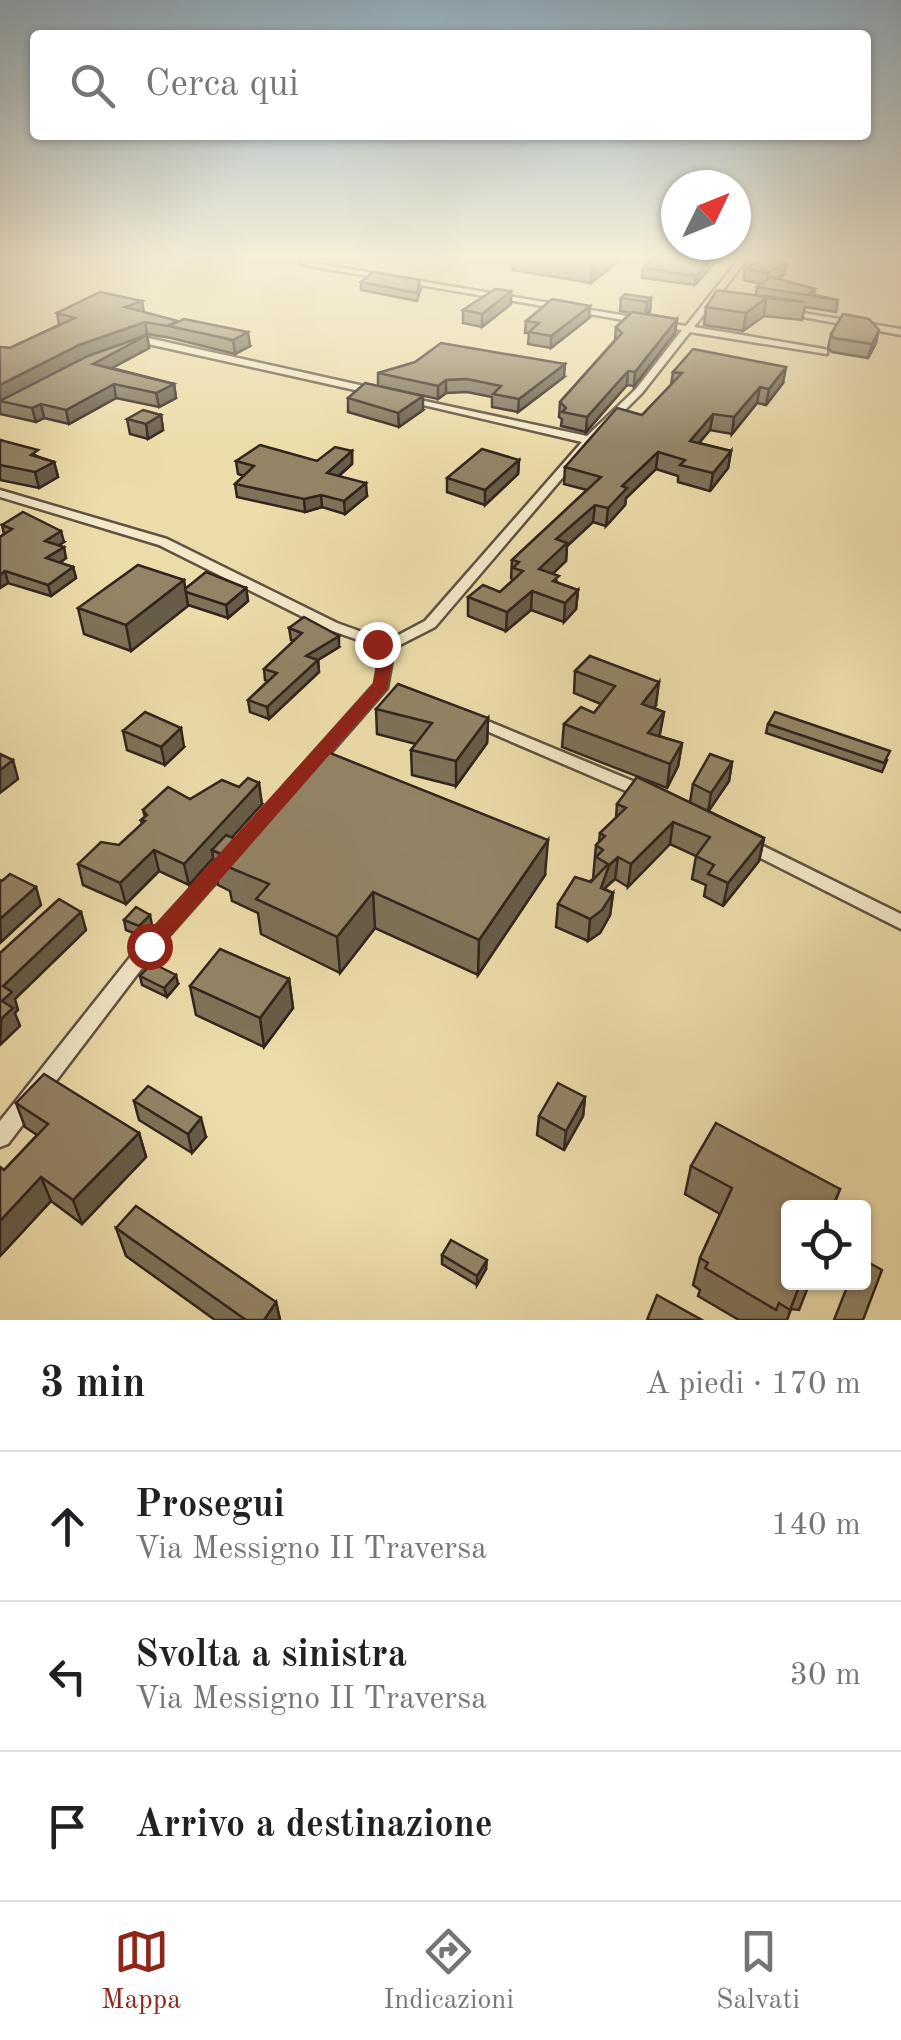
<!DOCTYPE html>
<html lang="it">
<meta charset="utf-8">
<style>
body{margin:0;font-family:"Old Standard TT",serif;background:#f6f6f6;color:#202124}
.controls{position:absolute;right:30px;bottom:30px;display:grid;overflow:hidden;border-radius:10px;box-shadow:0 2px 8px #0004}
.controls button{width:90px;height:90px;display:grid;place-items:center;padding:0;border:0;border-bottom:2px solid #e0e0e0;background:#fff;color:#202124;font:50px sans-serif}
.compass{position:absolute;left:661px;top:170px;width:90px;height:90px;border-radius:50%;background:#fff;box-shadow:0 2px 8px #0004;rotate:47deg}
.stop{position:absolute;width:30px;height:30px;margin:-22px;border:8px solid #8f2418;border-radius:50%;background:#fff}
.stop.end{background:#8f2418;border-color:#fff;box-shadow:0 2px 10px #0008}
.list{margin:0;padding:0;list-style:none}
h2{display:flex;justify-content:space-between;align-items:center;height:130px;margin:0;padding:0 40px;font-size:42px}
h2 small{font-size:32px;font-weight:400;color:#757577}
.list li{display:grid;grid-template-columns:65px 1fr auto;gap:30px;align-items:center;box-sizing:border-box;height:150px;padding:0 40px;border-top:2px solid #e0e0e0}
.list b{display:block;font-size:38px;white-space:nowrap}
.list p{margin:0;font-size:32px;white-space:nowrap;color:#757577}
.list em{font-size:32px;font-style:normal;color:#757577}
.icon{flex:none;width:55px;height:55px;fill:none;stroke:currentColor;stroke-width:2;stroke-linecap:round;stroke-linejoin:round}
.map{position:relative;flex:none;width:901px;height:1320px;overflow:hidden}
.search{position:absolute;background:#fff;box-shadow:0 2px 8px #0004;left:30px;right:30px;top:30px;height:110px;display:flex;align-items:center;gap:25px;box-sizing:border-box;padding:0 35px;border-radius:10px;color:#757577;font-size:38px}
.sheet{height:580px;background:#fff}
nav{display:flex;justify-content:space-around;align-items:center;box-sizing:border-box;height:140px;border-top:2px solid #e0e0e0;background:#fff;font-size:28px;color:#757577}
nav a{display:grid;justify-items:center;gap:5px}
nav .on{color:#8f2418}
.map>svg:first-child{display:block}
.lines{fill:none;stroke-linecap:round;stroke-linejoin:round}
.minor-casing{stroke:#605240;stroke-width:5}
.minor{fill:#f3e8c8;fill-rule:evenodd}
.wall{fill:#7e7258;stroke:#32241d;stroke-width:2.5}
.shaded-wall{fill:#675c47;stroke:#32241d;stroke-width:2.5}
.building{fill:#938466;stroke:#32241d;stroke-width:2.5}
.route{fill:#8f2418}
</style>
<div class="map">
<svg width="901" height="1320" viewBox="0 0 901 1320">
<rect width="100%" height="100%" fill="#ecdcaa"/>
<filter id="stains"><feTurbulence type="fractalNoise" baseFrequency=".002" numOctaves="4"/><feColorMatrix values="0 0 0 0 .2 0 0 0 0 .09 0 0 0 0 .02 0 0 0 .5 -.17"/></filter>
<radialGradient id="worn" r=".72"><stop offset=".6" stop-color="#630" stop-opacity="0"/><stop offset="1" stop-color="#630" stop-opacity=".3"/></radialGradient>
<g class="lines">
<g class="minor-casing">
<g id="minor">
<path d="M739 259H747L694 327 824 349 827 350V354L690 332 642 393 593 442 435 627 394 648 387 688 298 790H286L284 786 375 684 381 648 327 629 159 545 0 497V490L167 539 337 623 387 641 425 621 582 442 406 401V397L587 436 636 389 682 330 304 265 300 263 301 261 686 326Z"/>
<path d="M784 310 901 329V335L787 314 783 312Z"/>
<path d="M148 338 373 388 378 391 373 394 148 344 131 349 127 346Z"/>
<path d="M473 715 652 789 654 793 652 797H640L468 723 466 720Z"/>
<path d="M745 837 901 914V929L739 847 737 843 739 839Z"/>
<path d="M228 852 234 854 236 858 234 862 155 951 8 1144 0 1147V1121L143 941 222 854Z"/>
</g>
</g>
<use href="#minor" class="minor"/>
</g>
<g class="wall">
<path d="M513 259H621L591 283 512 270Z"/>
<path d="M652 259H718L695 285 642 278 643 268Z"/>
<path d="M745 268 784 275 778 279 815 289 814 295 838 300 836 312 805 307 802 320 764 316 743 331 704 325 706 307 756 295 757 287 761 284 744 280Z"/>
<path d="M361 282 421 288 417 301 361 290Z"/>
<path d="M511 291V304L482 327 463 323V310Z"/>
<path d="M621 298H651L650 311 647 314 677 319 675 333 634 386 627 385 586 432 561 426 562 419 559 417 560 402 615 340 616 327 631 313 620 311Z"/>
<path d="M142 301 143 312 250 346 235 354 171 338 147 334 149 348 112 368 174 384 176 398 159 407 116 398 69 424 44 418 36 422 0 414V347L10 348 59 325 57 313Z"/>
<path d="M589 318 551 348 528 344 529 333H525L526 321Z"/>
<path d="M831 334 876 343 868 358 832 352 828 348Z"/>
<path d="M673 372 783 383 766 405 757 403 732 434 710 430 699 443 731 451 728 468 710 491 678 482V476L656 469 626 498 625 505 606 526 593 522 567 546 566 561 552 574 558 583 578 590 576 609 564 622 531 610 506 631 468 616V597L500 592 513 580 511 578 512 560 587 490 564 484 565 467 642 415 671 385Z"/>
<path d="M378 373 564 377 518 412 492 407V397L467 392 446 393 438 399 378 386Z"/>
<path d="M348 398 423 410 399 427 348 412Z"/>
<path d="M161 415 163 430 148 439 130 434 127 419Z"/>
<path d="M0 440 39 457 54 462 58 477 39 488 0 480Z"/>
<path d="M352 451V464L339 476 367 496 345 514 322 507 305 512 237 497 235 484 244 476 238 474 236 461H317Z"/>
<path d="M519 460 518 474 485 505 447 492V478Z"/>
<path d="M2 525 64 542 59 545 66 558 60 563 73 567 76 578 51 596 8 583 0 588V537L4 534Z"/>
<path d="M246 588 248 601 228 618 188 605 131 651 84 634 78 608 185 589Z"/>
<path d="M289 628 339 647 318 660 319 672 269 719 250 712 248 700 268 681 265 680 264 669 294 641 291 640Z"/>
<path d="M590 656 656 705 654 708 664 712 659 736 682 743 678 766 667 788 562 747 564 724 594 713 601 704 574 693 575 671Z"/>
<path d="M376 709 488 718 487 743 456 786 412 775 411 750 416 744 377 734Z"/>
<path d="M768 724 887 760 882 772 766 733Z"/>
<path d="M123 731 184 747 165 765 127 750Z"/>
<path d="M732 762 729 781 708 811 764 838 759 861 723 906 704 896 706 885 692 879 696 856 670 844 628 887 615 879 606 887 605 889 613 893 610 915 600 933 588 941 556 927 558 904 593 879 596 845 599 842 600 833 616 818 617 804 690 802 693 784Z"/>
<path d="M190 799 262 804 232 837 238 840 545 875 478 975 375 928 340 973 261 934 258 913 232 901 230 891 218 885 213 858 189 885 159 871 126 904 83 885 78 864 119 845 142 824 141 820 145 817 143 810Z"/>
<path d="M124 920 152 925 141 936 126 930Z"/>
<path d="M140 976 178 984 167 997 142 985Z"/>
<path d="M289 979 293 1008 264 1047 196 1015 190 986Z"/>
<path d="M585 1097 583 1116 564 1150 537 1135 539 1116Z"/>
<path d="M134 1101 206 1137 192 1153 139 1120Z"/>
<path d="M16 1103 139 1133 146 1157 82 1224 51 1201 0 1256V1167L4 1170 37 1135 25 1127Z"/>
<path d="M691 1166 840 1189 833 1208H788V1282H810L799 1310 791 1309 787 1320H739L698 1296 700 1290 693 1285 700 1258 720 1214 685 1194Z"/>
<path d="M116 1228 276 1302 280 1320H215L126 1256Z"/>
<path d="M442 1255 486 1269 477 1285 442 1264Z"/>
</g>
<g class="shaded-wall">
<path d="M594 259H621L591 283 592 260Z"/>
<path d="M711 259H718L695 285 696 276Z"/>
<path d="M786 263 784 275 766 286 768 273Z"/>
<path d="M511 291V304L482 327V314Z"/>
<path d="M651 298 650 311 646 315 647 302Z"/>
<path d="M766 298 764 316 743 331 746 313Z"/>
<path d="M142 301 144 313 125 307Z"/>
<path d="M590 306 589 318 551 348V336Z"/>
<path d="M677 319 675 333 634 386 635 372Z"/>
<path d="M145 322 147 334 0 401V385L79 345Z"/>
<path d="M879 330 876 343 868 358 872 344Z"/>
<path d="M248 332 250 346 235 354 233 340Z"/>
<path d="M147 335 149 348 95 377 93 364Z"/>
<path d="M565 364 564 377 518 412 519 399Z"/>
<path d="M786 367 783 383 766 405 769 389Z"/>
<path d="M628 371 627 385 586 432 587 417Z"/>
<path d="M446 380V393L438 399V386Z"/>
<path d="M114 384 116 398 69 424 66 410Z"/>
<path d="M174 384 176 398 159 407 156 393Z"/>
<path d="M760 387 757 403 732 434 734 417Z"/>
<path d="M423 396V410L399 427 398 413Z"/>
<path d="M41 404 44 418 36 422 32 408Z"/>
<path d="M713 414 710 430 687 457 690 441Z"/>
<path d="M161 415 163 430 148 439 146 424Z"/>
<path d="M352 451V464L328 485 327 473Z"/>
<path d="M731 451 728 468 710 491 713 473Z"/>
<path d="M658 452 656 469 626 498 625 505 606 526 608 508 622 486Z"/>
<path d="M519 460 518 474 485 505V490Z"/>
<path d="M54 462 58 477 39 488 35 472Z"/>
<path d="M366 483 367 496 345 514 344 501Z"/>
<path d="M321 495 322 507 305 512 304 499Z"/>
<path d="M595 505 593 522 567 546 566 561 538 588 539 569 556 539Z"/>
<path d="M61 531 64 542 48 552 45 541Z"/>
<path d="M64 547 66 558 49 570 46 558Z"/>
<path d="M73 567 76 578 51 596 48 585Z"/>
<path d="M5 571 8 583 0 588V575Z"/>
<path d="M184 580 188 606 131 651 126 625Z"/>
<path d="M246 588 248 601 228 618 226 605Z"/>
<path d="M578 590 576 609 564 622 565 603Z"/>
<path d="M532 591 531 610 506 631 507 612Z"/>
<path d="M339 636V647L318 660 319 672 269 719 267 707 306 656Z"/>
<path d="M659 682 656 705 639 726 642 704Z"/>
<path d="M664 712 660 734 645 756 648 733Z"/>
<path d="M488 718 487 743 456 786V761Z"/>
<path d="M181 728 184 747 165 765 161 747Z"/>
<path d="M682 743 678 766 667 788 670 764Z"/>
<path d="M13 760 18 779 0 793V770Z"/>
<path d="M732 762 729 781 708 812 711 793Z"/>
<path d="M259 783 262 804 218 853 212 850 213 858 189 885 184 864Z"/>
<path d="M673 822 670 844 628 887 631 864Z"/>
<path d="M764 838 759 861 723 906 728 883Z"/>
<path d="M548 840 545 875 478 975 479 940Z"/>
<path d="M154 850 159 871 126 904 120 883Z"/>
<path d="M618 857 615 879 606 887 599 910 601 888 609 865Z"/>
<path d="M36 887 41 905 1 942 0 919Z"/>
<path d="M373 892 375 928 340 973 337 937Z"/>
<path d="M613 893 610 915 600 933 588 941 590 919Z"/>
<path d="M81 912 86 930 15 999 18 1010 15 1013 20 1026 0 1045 3 986Z"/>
<path d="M150 915 152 925 141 936 139 926Z"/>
<path d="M176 975 178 984 167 997 164 988Z"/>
<path d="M289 979 293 1008 264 1047 260 1018Z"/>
<path d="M585 1097 583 1116 564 1150 566 1131Z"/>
<path d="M201 1118 206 1137 192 1153 188 1134Z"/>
<path d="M139 1133 146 1157 82 1224 73 1200Z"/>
<path d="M41 1177 51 1201 0 1256V1221Z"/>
<path d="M487 1260 486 1269 477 1285V1276Z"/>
<path d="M276 1302 280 1320H264Z"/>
</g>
<g class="building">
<path d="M652 259H711L696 276 643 268Z"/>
<path d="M763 259H769L786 263 768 273 745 268Z"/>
<path d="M373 272 420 280 417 293 361 282Z"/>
<path d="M771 277 815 289 808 294 838 300 757 287Z"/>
<path d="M495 289 511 291 482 314 463 310Z"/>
<path d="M717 290 805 302 766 298 746 313 706 307Z"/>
<path d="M100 292 142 301 125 307 178 321 167 326 145 322 79 345 0 385V347L10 348 75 318 57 313Z"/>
<path d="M625 294 651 298 647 302 621 298Z"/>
<path d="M552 299 590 306 551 336 529 332 539 323 526 321Z"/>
<path d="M632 312 677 319 635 372 628 371 587 417 562 412 566 408 560 402 622 333 616 327Z"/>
<path d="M843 314 869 319 879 330 872 344 834 338 831 334Z"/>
<path d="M184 319 248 332 233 340 169 326Z"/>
<path d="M147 335 93 364 174 384 156 393 114 384 66 410 41 404 32 408 0 401 88 356Z"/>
<path d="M441 343 565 364 519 399 493 394 501 386 467 379 446 380 438 386 378 373 415 362Z"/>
<path d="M693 349 786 367 769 389 760 387 734 417 713 414 690 441 731 451 713 473 680 465 685 460 658 452 622 486 627 488 608 508 595 505 556 539 567 543 539 569 559 576 553 581 578 590 565 603 532 591 507 612 468 597 483 585 500 592 523 571 513 568 519 562 512 560 601 477 565 467 617 408 642 415 682 373 673 372Z"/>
<path d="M365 383 423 396 398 413 348 398Z"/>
<path d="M143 410 161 415 146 424 127 419Z"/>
<path d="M0 440 38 450 31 455 54 462 35 472 0 465Z"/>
<path d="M260 445 317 461 335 447 352 451 327 473 366 483 344 501 321 495 304 499 235 484 254 466 236 461Z"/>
<path d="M482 449 519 460 485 490 447 478Z"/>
<path d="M23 512 61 531 45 541 64 547 46 558 73 567 48 585 5 571 0 575V537L12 529 2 525Z"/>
<path d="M138 565 184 580 126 625 78 608Z"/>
<path d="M206 572 246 588 226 605 186 592 185 589Z"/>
<path d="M304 617 339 636 306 656 318 660 267 707 248 700 277 673 264 669 302 633 289 628Z"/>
<path d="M590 656 659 682 642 704 664 712 648 733 682 743 670 764 564 724 581 707 594 713 615 686 575 671Z"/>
<path d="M398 684 488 718 456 761 411 750 432 723 376 709Z"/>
<path d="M145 712 181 728 161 747 123 731Z"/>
<path d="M775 712 890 751 884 763 768 724Z"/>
<path d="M325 751 548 840 479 940 373 892 337 937 256 899 269 884 226 866 233 859 212 850 226 835 238 840Z"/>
<path d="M0 754 13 760 0 770Z"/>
<path d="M710 754 732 762 711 793 693 784Z"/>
<path d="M637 777 764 838 728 883 708 874 714 865 696 856 710 837 673 822 631 864 618 857 609 865 601 888 613 893 602 910 590 919 558 904 575 877 591 882 608 864 596 857 603 850 596 845 605 836 600 833 626 808 617 804Z"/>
<path d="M248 778 259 783 184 864 154 850 120 883 78 864 101 842 119 845 145 821 141 820 147 815 143 810 168 787 190 799 222 780 239 787Z"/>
<path d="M10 874 36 887 0 919V880L2 881Z"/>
<path d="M59 899 81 912 3 986 12 992 2 1001 13 1008 0 1020V953Z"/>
<path d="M136 907 150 915 139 926 124 920Z"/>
<path d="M220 949 289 979 260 1018 190 986Z"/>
<path d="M152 963 176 975 164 988 140 976Z"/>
<path d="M44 1074 139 1133 73 1200 41 1177 0 1221V1167L4 1170 48 1124 16 1103Z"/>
<path d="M558 1083 585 1097 566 1131 539 1116Z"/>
<path d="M148 1086 201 1118 188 1134 134 1101Z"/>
<path d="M716 1123 840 1189 832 1208H788V1282H801L790 1310 779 1303 776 1310 705 1268 708 1263 700 1258 732 1188 691 1166Z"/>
<path d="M136 1206 276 1302 264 1320H246L116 1228Z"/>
<path d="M451 1240 487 1260 477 1276 442 1255Z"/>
<path d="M864 1260 882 1270 863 1320H834L849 1282H864Z"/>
<path d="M657 1295 702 1320H647Z"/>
</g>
<linearGradient id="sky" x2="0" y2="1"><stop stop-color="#90abbc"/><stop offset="0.58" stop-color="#f6efd9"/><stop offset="1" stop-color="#f6efd9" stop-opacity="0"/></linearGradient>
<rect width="901" height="444" fill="url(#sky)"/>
<path class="route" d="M377 639 396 646 387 689 157 952H141V940L373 684 379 649 369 644Z"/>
<rect width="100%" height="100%" filter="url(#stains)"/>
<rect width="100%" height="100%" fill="url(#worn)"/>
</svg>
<div class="controls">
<button><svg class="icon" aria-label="locate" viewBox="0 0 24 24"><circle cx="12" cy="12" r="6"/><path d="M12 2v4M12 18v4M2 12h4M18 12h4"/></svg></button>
</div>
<svg class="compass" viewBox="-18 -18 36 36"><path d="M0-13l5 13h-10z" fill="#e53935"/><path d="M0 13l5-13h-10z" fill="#757577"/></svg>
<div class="stop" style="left:149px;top:946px"></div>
<div class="stop end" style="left:377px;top:644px"></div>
<div class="search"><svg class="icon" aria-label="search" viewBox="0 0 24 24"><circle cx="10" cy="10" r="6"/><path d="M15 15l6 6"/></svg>Cerca qui</div>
</div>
<section class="sheet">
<h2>3 min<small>A piedi · 170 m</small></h2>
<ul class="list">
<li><svg class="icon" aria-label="ahead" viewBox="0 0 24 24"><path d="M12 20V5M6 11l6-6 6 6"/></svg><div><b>Prosegui</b><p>Via Messigno II Traversa</p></div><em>140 m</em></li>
<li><svg class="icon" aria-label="left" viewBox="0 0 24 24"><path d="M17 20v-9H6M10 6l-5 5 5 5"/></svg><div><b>Svolta a sinistra</b><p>Via Messigno II Traversa</p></div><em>30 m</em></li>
<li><svg class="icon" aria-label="arrive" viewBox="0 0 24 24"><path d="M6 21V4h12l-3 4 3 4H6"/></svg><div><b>Arrivo a destinazione</b></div></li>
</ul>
</section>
<nav>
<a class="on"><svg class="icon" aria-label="map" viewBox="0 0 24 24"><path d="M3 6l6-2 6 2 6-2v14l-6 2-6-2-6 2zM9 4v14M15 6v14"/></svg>Mappa</a>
<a><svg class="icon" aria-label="directions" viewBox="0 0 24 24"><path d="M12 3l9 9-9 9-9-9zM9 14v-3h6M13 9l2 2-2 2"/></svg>Indicazioni</a>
<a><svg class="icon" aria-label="saved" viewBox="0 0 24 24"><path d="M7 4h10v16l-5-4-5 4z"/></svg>Salvati</a>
</nav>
